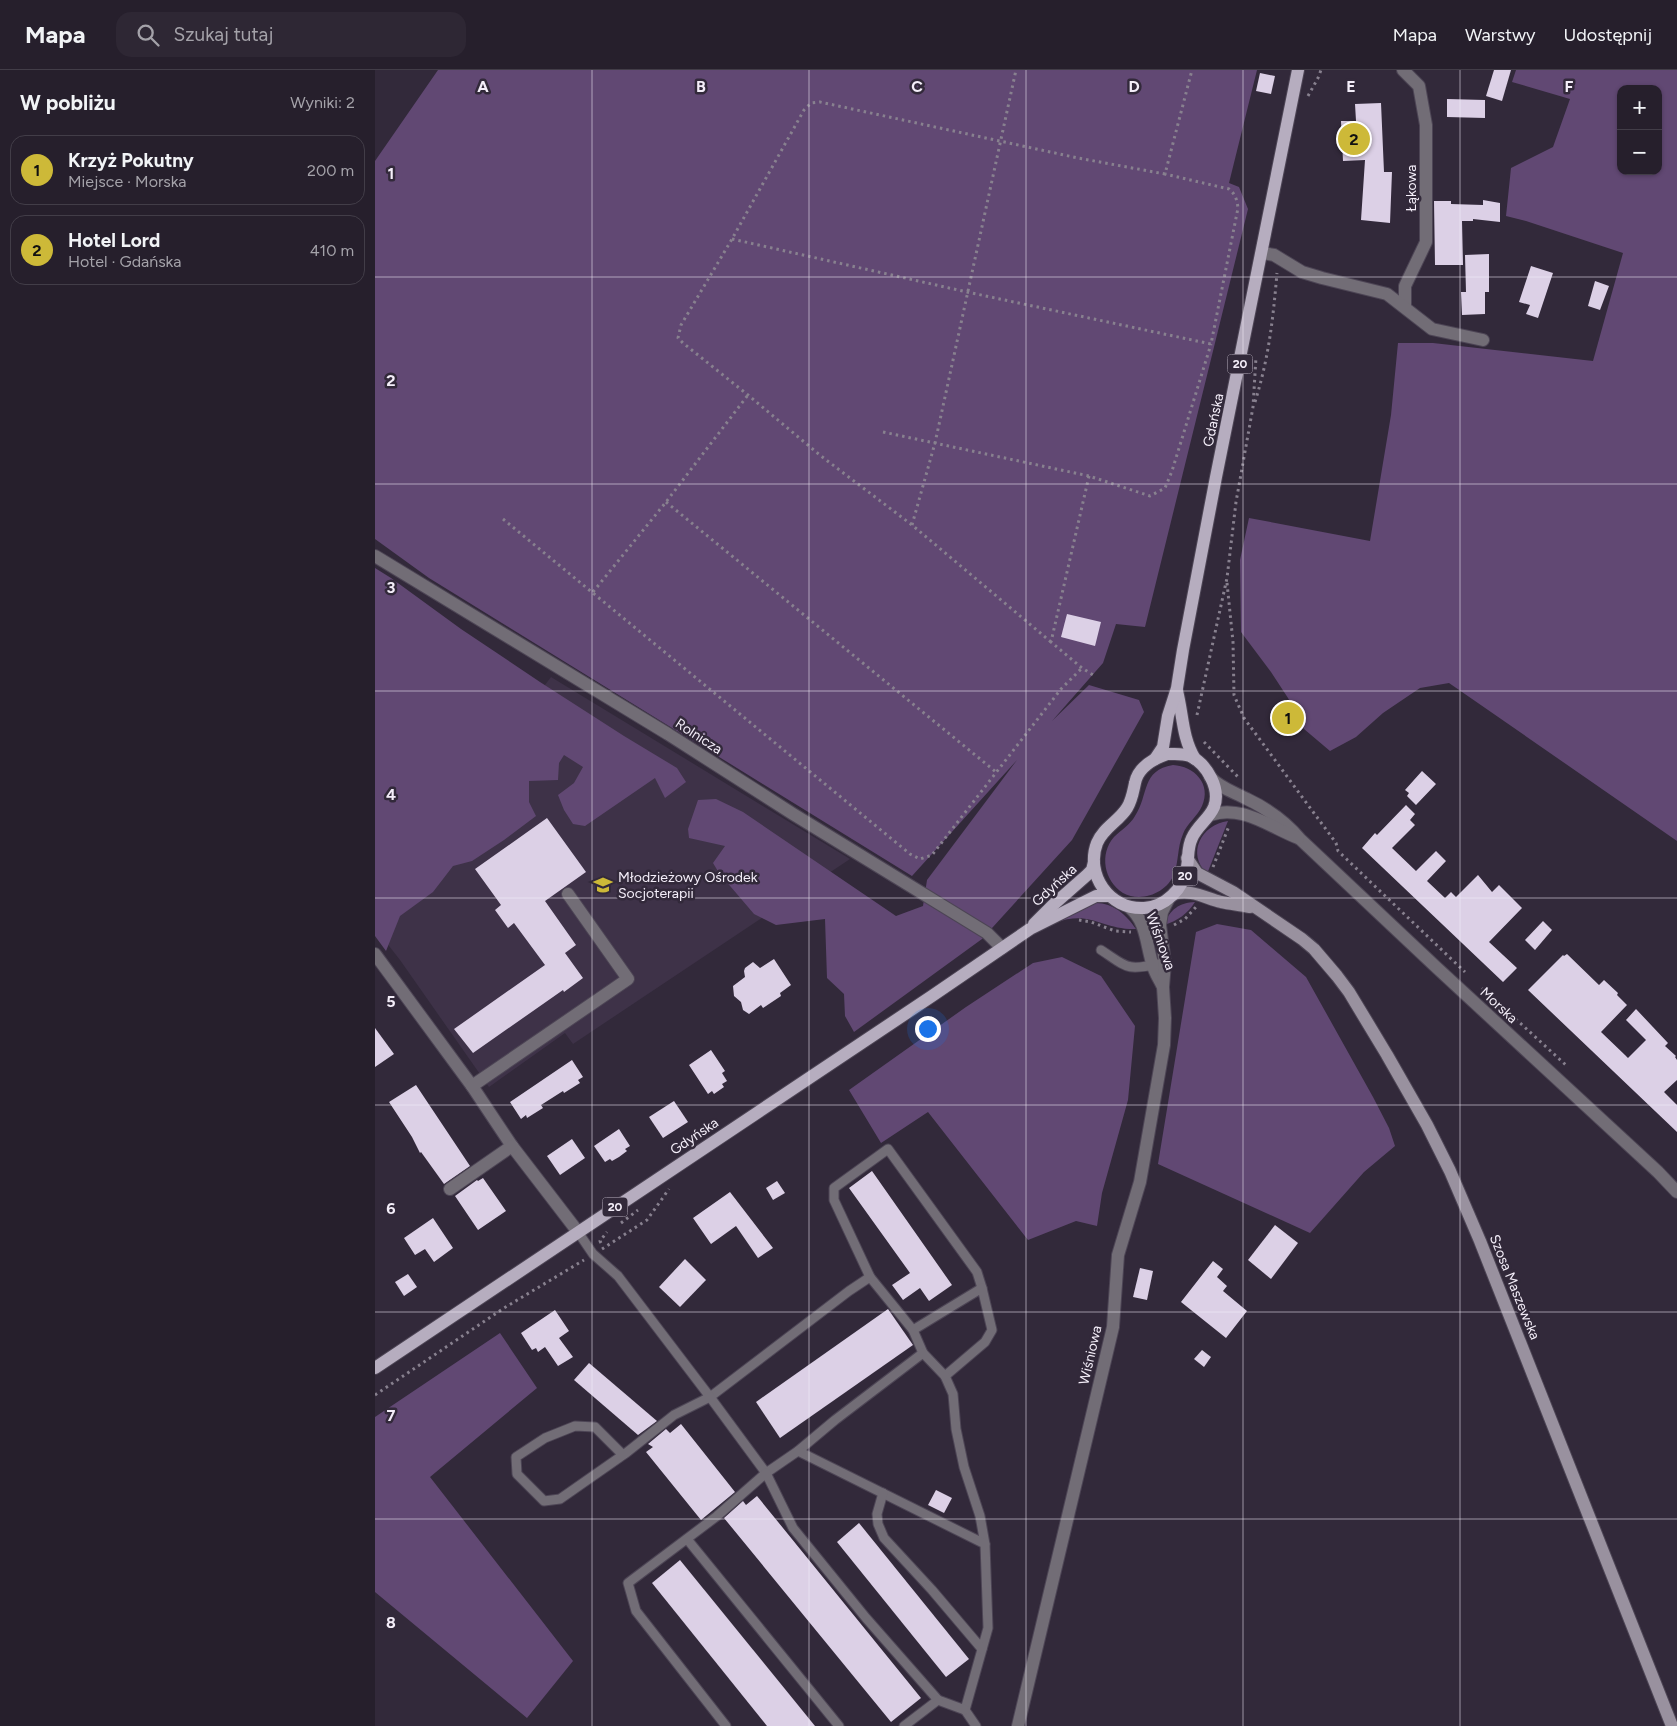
<!DOCTYPE html>
<html lang="pl">
<meta charset="utf-8">
<style>
body{margin:0;font-family:Figtree,sans-serif;background:#2e2734;color:#f1f3f6}
.controls{position:absolute;right:15px;top:15px;display:grid;overflow:hidden;border-radius:10px;box-shadow:0 1px 4px #0004}
.controls button{width:45px;height:45px;display:grid;place-items:center;padding:0;border:0;border-bottom:1px solid #423d48;background:#261f2c;color:#f1f3f6;font:25px sans-serif}
.you{position:absolute;left:552px;top:958px;width:18px;height:18px;margin:-12px;border:4px solid #fff;border-radius:50%;background:#1a73e8;box-shadow:0 0 0 8px #1a73e833}
.badge{display:grid;place-items:center;width:32px;height:32px;border-radius:50%;background:#cdb938;color:#111;font-size:16px;font-weight:700}
.pin{position:absolute;translate:-50% -50%;border:2px solid #fff;box-shadow:0 1px 5px #0006}
.list{margin:0;padding:0;list-style:none}
h2{display:flex;justify-content:space-between;align-items:center;height:65px;margin:0;padding:0 20px;font-size:21px}
h2 small{font-size:16px;font-weight:400;color:#a4a2a9}
.list li{display:grid;grid-template-columns:32px 1fr auto;gap:15px;align-items:center;box-sizing:border-box;height:70px;margin:0 10px 10px;padding:0 10px;border:1px solid #423d48;border-radius:15px}
.list b{display:block;font-size:19px;white-space:nowrap}
.list p{margin:0;font-size:16px;white-space:nowrap;color:#a4a2a9}
.list em{font-size:16px;font-style:normal;color:#a4a2a9}
.icon{flex:none;width:28px;height:28px;fill:none;stroke:currentColor;stroke-width:2;stroke-linecap:round;stroke-linejoin:round}
.map{position:relative;flex:none;width:1302px;height:1656px;overflow:hidden}
header{display:flex;align-items:center;gap:30px;box-sizing:border-box;height:70px;padding:0 25px;background:#261f2c;border-bottom:1px solid #423d48}
header strong{font-size:24px}
nav{display:flex;gap:28px;margin-inline-start:auto;font-size:18px}
.search{width:350px;height:45px;background:#2e2734;display:flex;align-items:center;gap:12px;box-sizing:border-box;padding:0 18px;border-radius:15px;color:#a4a2a9;font-size:19px}
main{display:flex}
aside{flex:1;background:#261f2c}
.map>svg:first-child{display:block}
.built{fill:#3e3248}
.green{fill:#614873;fill-rule:evenodd}
.building{fill:#dcd0e6}
.lines{fill:none;stroke-linecap:round;stroke-linejoin:round}
.service-casing{stroke:#4d4555;stroke-width:11}
.minor-casing{stroke:#4d4555;stroke-width:14}
.secondary-casing{stroke:#4d4555;stroke-width:14}
.primary-casing{stroke:#4d4555;stroke-width:14}
.path{stroke:#88818f;stroke-width:3;stroke-dasharray:2.5 4;stroke-linecap:butt}
.service{stroke:#726d76;stroke-width:9}
.minor{stroke:#726d76;stroke-width:12}
.secondary{stroke:#99919f;stroke-width:12}
.primary{stroke:#b6adbf;stroke-width:12}
.grid{fill:none;stroke:#f4eef9;stroke-width:1;stroke-opacity:0.55}
.labels{text-anchor:middle;stroke-width:5;stroke-linejoin:round;paint-order:stroke}
.shield{fill:#32293a;stroke:#bab3c0;stroke-width:1}
.shield-label{font-size:12px;font-weight:bold;fill:#f4eef9}
.street-label{font-size:14px;fill:#f4eef9;stroke:#32293a}
.poi-label{font-size:14px;fill:#f4eef9;stroke:#32293a;text-anchor:start}
.grid-label{font-size:16px;text-anchor:middle;font-weight:bold;fill:#f4eef9;stroke:#32293a;stroke-width:5;stroke-linejoin:round;paint-order:stroke}
</style>
<header>
<strong>Mapa</strong>
<div class="search"><svg class="icon" aria-label="search" viewBox="0 0 24 24"><circle cx="10" cy="10" r="6"/><path d="M15 15l6 6"/></svg>Szukaj tutaj</div>
<nav><a>Mapa</a><a>Warstwy</a><a>Udostępnij</a></nav>
</header>
<main>
<aside>
<h2>W pobliżu<small>Wyniki: 2</small></h2>
<ul class="list">
<li><span class="badge">1</span><div><b>Krzyż Pokutny</b><p>Miejsce · Morska</p></div><em>200 m</em></li>
<li><span class="badge">2</span><div><b>Hotel Lord</b><p>Hotel · Gdańska</p></div><em>410 m</em></li>
</ul>
</aside>
<div class="map">
<svg width="1302" height="1656" viewBox="0 0 1302 1656">
<rect width="100%" height="100%" fill="#32293a"/>
<path class="built" d="M176 607 475 789 198 974 190 963 114 1017 25 890 0 858V841Z"/>
<g class="green">
<path d="M63 0H882L854 113 864 117 873 139 770 557 741 554 728 593 677 651 714 615 764 630 769 642 697 770 607 869 479 962 470 946 469 924 452 908 450 849 401 855 379 844 344 803 338 793 350 776 314 768 313 759 323 730 341 729 368 742 521 846 548 836 552 810 642 690 537 806 54 508 0 469V91Z"/>
<path d="M1141 0H1302V771L1074 613 1045 618 1008 643 981 667 955 681 929 659 913 628 896 602 866 562 865 490 874 448 995 471 1016 345 1023 273H1058L1218 291 1248 183 1151 151 1131 146 1136 98 1178 77 1195 29 1137 12ZM1246 19H1283V101H1246Z"/>
<path d="M0 498 16 508 86 559 165 612 249 666 302 698 311 712 290 728 280 708 210 756 198 754 189 740 183 725 199 713 208 697 189 685 184 693 183 710 154 711V732L161 746 129 770 97 791 78 796 58 822 25 846 11 881 0 866Z"/>
<path d="M798 695C819 696 837 714 827 736 823 746 812 753 808 764 802 778 804 791 799 804 792 823 766 833 748 823 729 811 724 784 739 767 746 760 755 755 760 746 774 725 766 700 798 695Z"/>
<path d="M853 751 832 804C811 783 826 755 853 751Z"/>
<path d="M820 832C813 843 803 851 789 855 795 839 804 833 820 832Z"/>
<path d="M719 833C737 832 751 844 761 859 727 860 715 839 680 853Z"/>
<path d="M842 854 876 860 931 907 998 1027 1014 1058 1020 1076 989 1102 935 1163 783 1094 821 862Z"/>
<path d="M687 887 726 906 760 956 753 1030 727 1123 722 1156 701 1151 653 1170 553 1042 506 1073 474 1020 591 937 658 893Z"/>
<path d="M125 1263 162 1318 55 1407 198 1591 152 1648 0 1522V1347Z"/>
</g>
<g class="building">
<path d="M1119 0H1136L1127 31 1111 26Z"/>
<path d="M885 3 900 6 896 24 881 21Z"/>
<path d="M1072 29 1110 30V48L1072 47Z"/>
<path d="M1006 33 1009 102H1017L1015 153 986 150 990 90 968 91 966 51H981L980 34Z"/>
<path d="M1108 130 1125 133V152L1098 149V151H1087L1088 195H1060L1059 131H1076V134L1108 135Z"/>
<path d="M1114 184V222H1110V244L1087 245 1086 222H1091L1090 185Z"/>
<path d="M1156 196 1178 203 1163 248 1151 244 1155 235 1144 232Z"/>
<path d="M1220 211 1234 216 1225 240 1213 236Z"/>
<path d="M692 544 726 552 720 576 686 567Z"/>
<path d="M1047 701 1061 714 1041 735 1032 726 1034 723 1030 720Z"/>
<path d="M1031 735 1040 744 1035 750 1040 755 1017 778 1041 801 1061 781 1071 791 1052 811 1070 828 1076 822 1081 827 1103 805 1117 822 1124 815 1147 838 1114 872 1142 898 1128 912 987 778 1000 763 1002 765Z"/>
<path d="M172 748 211 802 170 831 201 875 190 883 208 908 189 922 188 920 98 983 79 959 170 895 139 853 133 858 120 840 126 835 100 799Z"/>
<path d="M1168 851 1177 860 1160 880 1150 870Z"/>
<path d="M1192 884 1224 915 1229 910 1243 923 1242 925 1252 935 1226 962 1250 985 1253 988 1271 970 1251 950 1261 939 1293 973 1290 976 1301 986 1300 987 1302 990V1010L1289 1022 1302 1035V1062L1153 920 1188 885 1189 886Z"/>
<path d="M399 889 416 915 405 923 406 926 388 938 386 935 374 944 368 940 366 932 359 926 358 916 370 907 369 901 370 898 378 892 385 898Z"/>
<path d="M0 958 19 984 0 997Z"/>
<path d="M336 980 350 1001 347 1003 352 1011 347 1014 349 1017 339 1024 337 1021 333 1024 314 995Z"/>
<path d="M197 990 208 1007 203 1010 205 1013 189 1023 188 1021 166 1035 168 1038 152 1048 151 1045 146 1049 135 1032Z"/>
<path d="M41 1015 95 1096 69 1114 46 1082 45 1083 37 1067 14 1032Z"/>
<path d="M299 1031 313 1052 288 1068 274 1047Z"/>
<path d="M244 1059 255 1076 250 1079 252 1081 244 1087 237 1091 235 1089 230 1092 219 1076Z"/>
<path d="M197 1069 210 1088 185 1105 172 1086Z"/>
<path d="M497 1101 577 1215 554 1231 545 1218 528 1230 517 1215 535 1203 474 1118Z"/>
<path d="M108 1108 131 1141 103 1160 80 1126 102 1110 103 1111Z"/>
<path d="M402 1111 410 1123 398 1130 391 1118Z"/>
<path d="M355 1122 398 1178 383 1188 361 1156 336 1174 318 1148Z"/>
<path d="M58 1148 78 1178 59 1192 50 1179 40 1185 29 1168Z"/>
<path d="M900 1155 923 1173 896 1209 873 1190Z"/>
<path d="M310 1189 331 1210 305 1237 284 1217Z"/>
<path d="M838 1191 848 1199 842 1207 852 1216 848 1221 872 1241 851 1268 806 1232Z"/>
<path d="M765 1198 778 1201 772 1230 758 1227Z"/>
<path d="M33 1204 42 1217 29 1226 20 1212Z"/>
<path d="M513 1239 538 1275 405 1368 381 1332Z"/>
<path d="M180 1240 194 1261 184 1268 198 1287 183 1296 170 1277 163 1282 161 1278 157 1280 146 1263Z"/>
<path d="M827 1280 836 1287 829 1297 819 1289Z"/>
<path d="M214 1293 282 1351 263 1365 199 1310Z"/>
<path d="M306 1354 360 1422 326 1450 271 1382 278 1377 273 1374 291 1359 295 1363Z"/>
<path d="M561 1420 577 1428 569 1443 553 1435Z"/>
<path d="M382 1426 546 1628 516 1652 349 1448 368 1431 371 1435Z"/>
<path d="M484 1453 594 1589 571 1607 462 1472Z"/>
<path d="M305 1490 440 1656H392L277 1513Z"/>
</g>
<g class="lines">
<g class="service-casing">
<g id="service">
<path d="M726 880C752 897 751 901 783 894"/>
<path d="M203 1162 218 1184 243 1206 335 1327 474 1221 495 1207 538 1260"/>
<path d="M495 1207 459 1130V1118L513 1079 602 1202 607 1218"/>
<path d="M548 1283 538 1260 607 1218 617 1260 610 1272 570 1306"/>
<path d="M423 1381 460 1350 548 1283 570 1306 578 1324 581 1359 589 1397 605 1446 610 1474"/>
<path d="M248 1385 220 1357 200 1356 170 1368 141 1387 142 1404 169 1431 185 1429 248 1385 251 1383 299 1345 335 1327 391 1403 423 1381 610 1474 613 1558 590 1640 601 1656"/>
<path d="M508 1423 502 1444 503 1454 509 1468 557 1520 607 1579"/>
<path d="M312 1469 464 1656"/>
<path d="M351 1656 261 1541 253 1513 342 1446 391 1403 418 1458 491 1548 563 1630 590 1640"/>
<path d="M529 1656 563 1630"/>
</g>
</g>
<g class="minor-casing">
<g id="minor">
<path d="M1028 0 1044 16 1051 55V172L1030 216V237"/>
<path d="M888 183 899 185 927 202 947 208 1012 224 1057 259 1108 270"/>
<path d="M0 486 293 664 418 744 612 863 627 878"/>
<path d="M835 707C845 718 859 722 872 729 893 739 910 751 925 769L1061 897 1283 1102 1302 1122"/>
<path d="M835 745C866 734 895 757 923 768"/>
<path d="M754 837C772 851 771 876 778 896 780 903 784 909 787 915"/>
<path d="M0 884 97 1016 137 1076 203 1162"/>
<path d="M97 1016 253 909 193 824"/>
<path d="M75 1119 137 1076"/>
<path d="M643 1656 738 1257 743 1185 765 1112 789 975 790 948 788 917 790 893 785 855 787 842 793 830"/>
</g>
</g>
<g class="secondary-casing">
<g id="secondary">
<path d="M812 788 822 803 858 822 927 869 939 879 962 906 974 922 1012 985 1052 1055 1075 1101 1105 1171 1297 1656"/>
<path d="M799 824C816 819 830 828 846 832 856 834 865 835 875 837"/>
</g>
</g>
<g class="primary-casing">
<g id="primary">
<path d="M802 621C808 644 807 668 820 689"/>
<path d="M792 684C800 684 808 683 815 686 832 694 846 719 839 737 834 749 822 756 817 768 812 778 814 787 812 797 809 819 790 837 769 838 734 840 710 804 722 773 728 758 744 751 752 738 757 730 758 722 760 713 763 697 778 689 792 684Z"/>
<path d="M780 689 788 677 793 646 802 618 808 580 841 407 923 0"/>
<path d="M659 854 678 835 712 805 717 800 719 792"/>
<path d="M0 1298 557 926 655 859 721 826H734"/>
</g>
</g>
<g class="path">
<path d="M933 26 943 8 946 0"/>
<path d="M357 169 592 222 836 274 863 138C862 129 860 124 854 119L790 104"/>
<path d="M880 332C894 287 898 249 902 203"/>
<path d="M508 362 714 406 775 426 790 418 797 401 836 274"/>
<path d="M714 406 676 572 707 598 718 605"/>
<path d="M291 432 621 702"/>
<path d="M128 449 535 784 545 789 557 785 686 619 707 598"/>
<path d="M537 455 560 373 641 0"/>
<path d="M852 513 858 572 859 625 869 648 961 773 963 781 1090 902"/>
<path d="M218 522 291 432 373 325"/>
<path d="M676 572 537 455 446 386 373 325 308 273 303 268 306 255 357 169 429 40 436 33 445 32 703 88 790 104 817 0"/>
<path d="M822 645 852 508 861 432 878 337 881 287"/>
<path d="M829 672 865 709"/>
<path d="M838 797 854 756"/>
<path d="M704 850 716 852 740 861 756 862"/>
<path d="M799 855 810 849 821 837"/>
<path d="M1107 918 1193 997"/>
<path d="M246 1153 263 1140"/>
<path d="M226 1173 225 1171 232 1162"/>
<path d="M227 1179 272 1150 294 1119"/>
<path d="M0 1325 129 1238 209 1190"/>
</g>
<use href="#service" class="service"/>
<use href="#minor" class="minor"/>
<use href="#secondary" class="secondary"/>
<use href="#primary" class="primary"/>
</g>
<path class="grid" d="M217 0V1656M434 0V1656M651 0V1656M868 0V1656M1085 0V1656M0 207H1302M0 414H1302M0 621H1302M0 828H1302M0 1035H1302M0 1242H1302M0 1449H1302"/>
<defs>
<g id="school-bare" transform="scale(1.5)"><path d="M0-5L7-2L0 1L-7-2ZM-4 1L0 2.5L4 1V4Q0 6-4 4Z" fill="#cdb938" stroke="#32293a" stroke-width="2.5" paint-order="stroke"/></g>
</defs>
<g fill-rule="evenodd">
<use href="#school-bare" x="228" y="815"/>
</g>
<g class="labels">
<g class="shield">
<rect x="852.5" y="284.5" width="25" height="19" rx="4"/>
<rect x="797.5" y="796.5" width="25" height="19" rx="4"/>
<rect x="227.5" y="1127.5" width="25" height="19" rx="4"/>
</g>
<g class="shield-label">
<text x="865" y="298">20</text>
<text x="810" y="810">20</text>
<text x="240" y="1141">20</text>
</g>
<g class="street-label">
<text transform="translate(1036 118) rotate(-90)" y="5">Łąkowa</text>
<text transform="translate(838 350) rotate(-78)" y="5">Gdańska</text>
<text transform="translate(324 666) rotate(33)" y="5">Rolnicza</text>
<text transform="translate(679 815) rotate(-42)" y="5">Gdyńska</text>
<text transform="translate(786 871) rotate(70)" y="5">Wiśniowa</text>
<text transform="translate(1124 935) rotate(43)" y="5">Morska</text>
<text transform="translate(319 1066) rotate(-34)" y="5">Gdyńska</text>
<text transform="translate(1140 1217) rotate(68)" y="5">Szosa Maszewska</text>
<text transform="translate(715 1285) rotate(-77)" y="5">Wiśniowa</text>
</g>
<g class="poi-label">
<text x="243" y="812">Młodzieżowy Ośrodek<tspan x="243" dy="16">Socjoterapii</tspan></text>
</g>
</g>
<g class="grid-label">
<text x="108" y="22">A</text>
<text x="326" y="22">B</text>
<text x="542" y="22">C</text>
<text x="759" y="22">D</text>
<text x="976" y="22">E</text>
<text x="1194" y="22">F</text>
<text x="16" y="109">1</text>
<text x="16" y="316">2</text>
<text x="16" y="523">3</text>
<text x="16" y="730">4</text>
<text x="16" y="937">5</text>
<text x="16" y="1144">6</text>
<text x="16" y="1351">7</text>
<text x="16" y="1558">8</text>
</g>
</svg>
<div class="controls">
<button>+</button>
<button>−</button>
</div>
<div class="you"></div>
<div class="pin badge" style="left:913px;top:648px">1</div>
<div class="pin badge" style="left:979px;top:69px">2</div>
</div>
</main>
